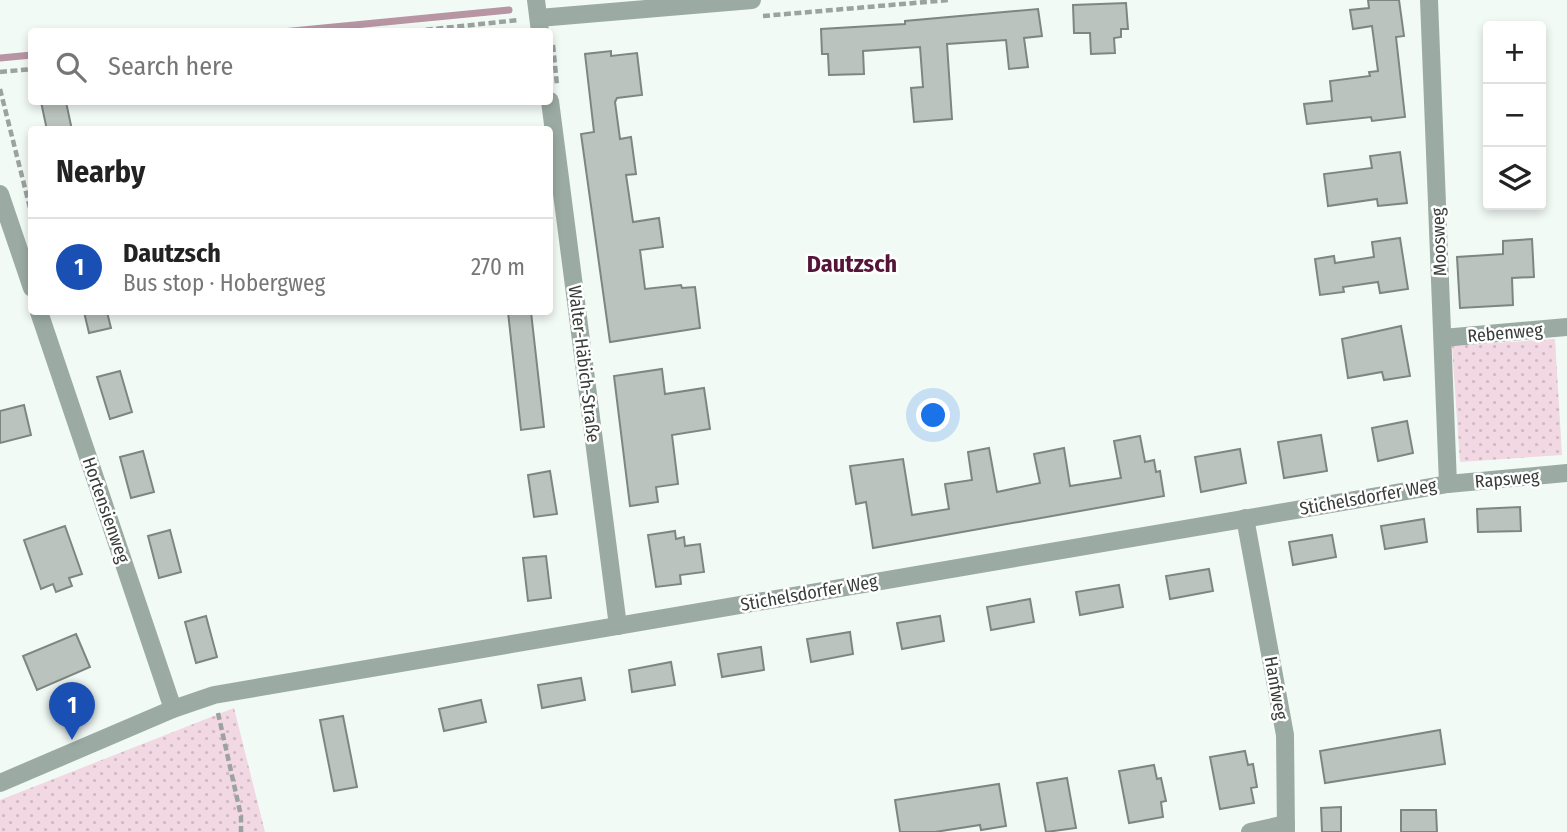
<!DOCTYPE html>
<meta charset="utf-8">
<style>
body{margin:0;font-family:"Fira Sans Condensed",sans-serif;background:#f2f2f2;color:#222}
.controls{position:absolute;right:21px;top:21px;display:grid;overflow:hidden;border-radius:7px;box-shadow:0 4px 10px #0003}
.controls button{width:63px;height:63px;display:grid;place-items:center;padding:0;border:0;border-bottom:2px solid #e0e0e0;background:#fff;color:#222;font:35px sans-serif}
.you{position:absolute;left:934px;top:416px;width:24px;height:24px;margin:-18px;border:5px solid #fff;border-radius:50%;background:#1a73e8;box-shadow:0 0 0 10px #1a73e833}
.badge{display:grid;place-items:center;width:46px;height:46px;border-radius:50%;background:#aa2670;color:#fff;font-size:23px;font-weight:700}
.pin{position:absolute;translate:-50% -58px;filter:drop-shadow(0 2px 4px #0008)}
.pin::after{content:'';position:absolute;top:37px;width:24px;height:21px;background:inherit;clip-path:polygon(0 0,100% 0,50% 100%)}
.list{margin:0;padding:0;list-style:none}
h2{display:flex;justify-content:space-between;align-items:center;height:91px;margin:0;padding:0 28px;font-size:30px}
h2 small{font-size:23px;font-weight:400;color:#767676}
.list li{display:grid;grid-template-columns:46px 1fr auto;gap:21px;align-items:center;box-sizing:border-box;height:98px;padding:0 28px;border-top:2px solid #e0e0e0}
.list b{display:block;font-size:26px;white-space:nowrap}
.list p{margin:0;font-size:23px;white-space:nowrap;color:#767676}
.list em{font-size:23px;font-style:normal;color:#767676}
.icon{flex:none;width:38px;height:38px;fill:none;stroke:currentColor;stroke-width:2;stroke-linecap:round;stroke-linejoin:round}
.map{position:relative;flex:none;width:1567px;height:832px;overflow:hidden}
.search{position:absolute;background:#fff;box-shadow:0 4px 10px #0003;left:28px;top:28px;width:525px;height:77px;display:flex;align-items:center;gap:18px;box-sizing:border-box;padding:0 24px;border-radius:7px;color:#767676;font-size:26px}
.panel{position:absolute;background:#fff;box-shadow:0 4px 10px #0003;left:28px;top:126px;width:525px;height:189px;border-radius:7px}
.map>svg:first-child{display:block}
.grass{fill:url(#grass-dots)}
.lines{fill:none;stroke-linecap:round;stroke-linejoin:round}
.stream{stroke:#b895a3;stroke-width:7}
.building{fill:#bbc3bf;stroke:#7e8682;stroke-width:2}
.path{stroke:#9ca29f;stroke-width:4.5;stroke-dasharray:7 3.5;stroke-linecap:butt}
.minor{stroke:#9baba4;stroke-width:18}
.labels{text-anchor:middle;stroke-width:5;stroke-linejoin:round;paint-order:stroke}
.street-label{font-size:18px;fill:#383c3a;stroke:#fff}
.district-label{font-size:24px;font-weight:bold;fill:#541537;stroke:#fff}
</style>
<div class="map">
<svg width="1567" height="832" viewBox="0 0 1567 832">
<defs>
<pattern id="grass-dots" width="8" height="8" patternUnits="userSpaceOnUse" patternTransform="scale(1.75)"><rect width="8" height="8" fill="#f1d8e2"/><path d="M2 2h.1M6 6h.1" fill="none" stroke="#cfbac3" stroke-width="1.8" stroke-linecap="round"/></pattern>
</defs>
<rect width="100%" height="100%" fill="#f2faf6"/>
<g class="grass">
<path d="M1555 339 1562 455 1460 462 1452 346Z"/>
<path d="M234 708 265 832H0V800Z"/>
</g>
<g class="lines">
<g class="stream">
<path d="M282 32 509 10"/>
<path d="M0 58 32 55"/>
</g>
</g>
<g class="building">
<path d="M1368 0H1399L1404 36 1396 37 1405 117 1372 121 1371 117 1307 124 1304 104 1332 101 1330 81 1370 76 1369 72 1378 71 1372 26 1353 29 1350 10 1369 8Z"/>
<path d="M1126 3 1128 29H1121V37L1114 38 1115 53 1091 54 1090 33H1074L1073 5Z"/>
<path d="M1038 9 1042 36 1024 38 1028 67 1009 69 1006 40 947 44 952 119 914 122 911 88 923 87 920 47 863 51 864 74 829 75 828 54H822L821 29 905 24V21Z"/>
<path d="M611 51V56L637 53 642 95 617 98 615 102 620 139 631 137 636 174 626 175 633 222 659 218 663 247 640 250 645 289 681 285 682 288 695 287 700 328 610 342 581 134 594 132 585 54Z"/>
<path d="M41 102H66L72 130H47Z"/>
<path d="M1400 152 1407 203 1378 206 1377 199 1328 206 1324 174 1372 168 1370 156Z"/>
<path d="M1400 238 1408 289 1380 293 1378 282 1343 287 1344 292 1320 295 1315 259 1334 256 1335 263 1374 257 1372 242Z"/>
<path d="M1532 239 1534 277 1512 278 1513 305 1460 308 1457 257 1503 254V241Z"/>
<path d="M84 312H107L111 328 89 333Z"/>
<path d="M508 312H531L544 427 521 430Z"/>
<path d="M1401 326 1410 376 1384 380 1382 372 1348 378 1342 339Z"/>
<path d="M662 369 665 394 704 388 710 429 672 435 678 484 656 487 658 502 630 506 614 376Z"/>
<path d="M120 371 132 412 110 419 97 377Z"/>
<path d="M24 405 31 435 0 443V411Z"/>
<path d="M1407 421 1413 453 1378 461 1372 428Z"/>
<path d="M1321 435 1327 471 1284 478 1278 442Z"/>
<path d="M1140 436 1145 462 1154 460 1156 472 1160 471 1164 496 873 548 866 502 856 504 850 466 903 459 912 515 949 509 945 484 972 480 968 452 989 448 997 492 1040 483 1034 454 1064 448 1070 486 1121 478 1114 441Z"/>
<path d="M1240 449 1246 483 1201 492 1195 457Z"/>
<path d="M143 451 154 492 131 498 120 457Z"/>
<path d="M550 471 557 514 534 517 528 475Z"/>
<path d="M1520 507 1521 531 1478 532 1477 509Z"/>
<path d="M1424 519 1427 542 1385 549 1381 526Z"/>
<path d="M65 526 82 574 69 578 72 586 56 592 53 584 41 589 24 540Z"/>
<path d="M170 530 181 572 159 578 148 536Z"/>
<path d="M675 531 676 539 684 537 685 546 700 544 704 572 680 575 681 584 656 587 648 535Z"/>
<path d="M1332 535 1336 557 1293 565 1289 542Z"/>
<path d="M546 556 551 598 528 601 523 558Z"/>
<path d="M1209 569 1213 591 1170 599 1166 576Z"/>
<path d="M1119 585 1123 607 1080 615 1076 592Z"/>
<path d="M1030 599 1034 622 991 630 987 607Z"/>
<path d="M206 616 217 657 196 663 185 622Z"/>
<path d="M940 616 944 641 902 649 897 623Z"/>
<path d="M850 632 853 654 811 662 807 639Z"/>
<path d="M76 634 90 667 37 690 23 656Z"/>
<path d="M761 647 764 670 722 677 718 654Z"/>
<path d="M671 662 675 685 632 692 629 670Z"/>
<path d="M581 678 585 700 542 708 538 685Z"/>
<path d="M481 700 486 722 444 731 439 709Z"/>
<path d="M343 716 357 787 334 791 320 720Z"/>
<path d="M1440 730 1445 764 1325 783 1320 751Z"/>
<path d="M1245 751 1248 765 1253 764 1257 787 1251 788 1254 803 1220 809 1210 757Z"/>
<path d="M1154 765 1157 779 1161 778 1166 801 1161 802 1163 817 1129 823 1119 771Z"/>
<path d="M1067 778 1076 828 1046 832 1037 783Z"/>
<path d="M999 784 1006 826 981 830 980 825 935 832H900L895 800Z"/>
<path d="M1341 807V832H1322L1321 808Z"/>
<path d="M1401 810H1436L1437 832H1401Z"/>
</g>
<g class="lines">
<g class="path">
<path d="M763 16 949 0"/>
<path d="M405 32 519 20"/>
<path d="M553 45 557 85"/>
<path d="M0 72 32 69"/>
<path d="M0 89 32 216"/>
<path d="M218 713 241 816V832"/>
</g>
<g class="minor">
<path d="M536 0 540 32"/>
<path d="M1429 0 1448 484"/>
<path d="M539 18 752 0"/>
<path d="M550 101 618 626"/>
<path d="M0 194 32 288"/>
<path d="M39 312 173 709"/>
<path d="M1443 338 1567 327"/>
<path d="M1245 518 1285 735 1286 832"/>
<path d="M0 783 173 709 214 695 1448 484 1567 473"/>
<path d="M1250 832 1286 824"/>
</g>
</g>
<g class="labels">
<g class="street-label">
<text transform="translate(1439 242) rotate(-92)" y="6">Moosweg</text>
<text transform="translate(1505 333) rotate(-5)" y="6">Rebenweg</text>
<text transform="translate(584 364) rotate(83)" y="6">Walter-Häbich-Straße</text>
<text transform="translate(1507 479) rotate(-5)" y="6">Rapsweg</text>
<text transform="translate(1368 497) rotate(-10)" y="6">Stichelsdorfer Weg</text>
<text transform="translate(106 510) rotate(71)" y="6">Hortensienweg</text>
<text transform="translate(809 593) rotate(-10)" y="6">Stichelsdorfer Weg</text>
<text transform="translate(1276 688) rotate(80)" y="6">Hanfweg</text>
</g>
<g class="district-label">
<text x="852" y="272">Dautzsch</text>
</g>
</g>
</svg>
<div class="controls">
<button>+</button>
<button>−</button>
<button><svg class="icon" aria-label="layers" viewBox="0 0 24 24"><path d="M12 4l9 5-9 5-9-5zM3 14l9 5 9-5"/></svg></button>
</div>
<div class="you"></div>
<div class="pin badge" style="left:72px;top:740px;background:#1a4fb4">1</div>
<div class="search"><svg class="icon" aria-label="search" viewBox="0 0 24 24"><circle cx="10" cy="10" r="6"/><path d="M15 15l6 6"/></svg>Search here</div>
<section class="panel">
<h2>Nearby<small></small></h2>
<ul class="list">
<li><span class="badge" style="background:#1a4fb4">1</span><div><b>Dautzsch</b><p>Bus stop · Hobergweg</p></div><em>270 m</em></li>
</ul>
</section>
</div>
